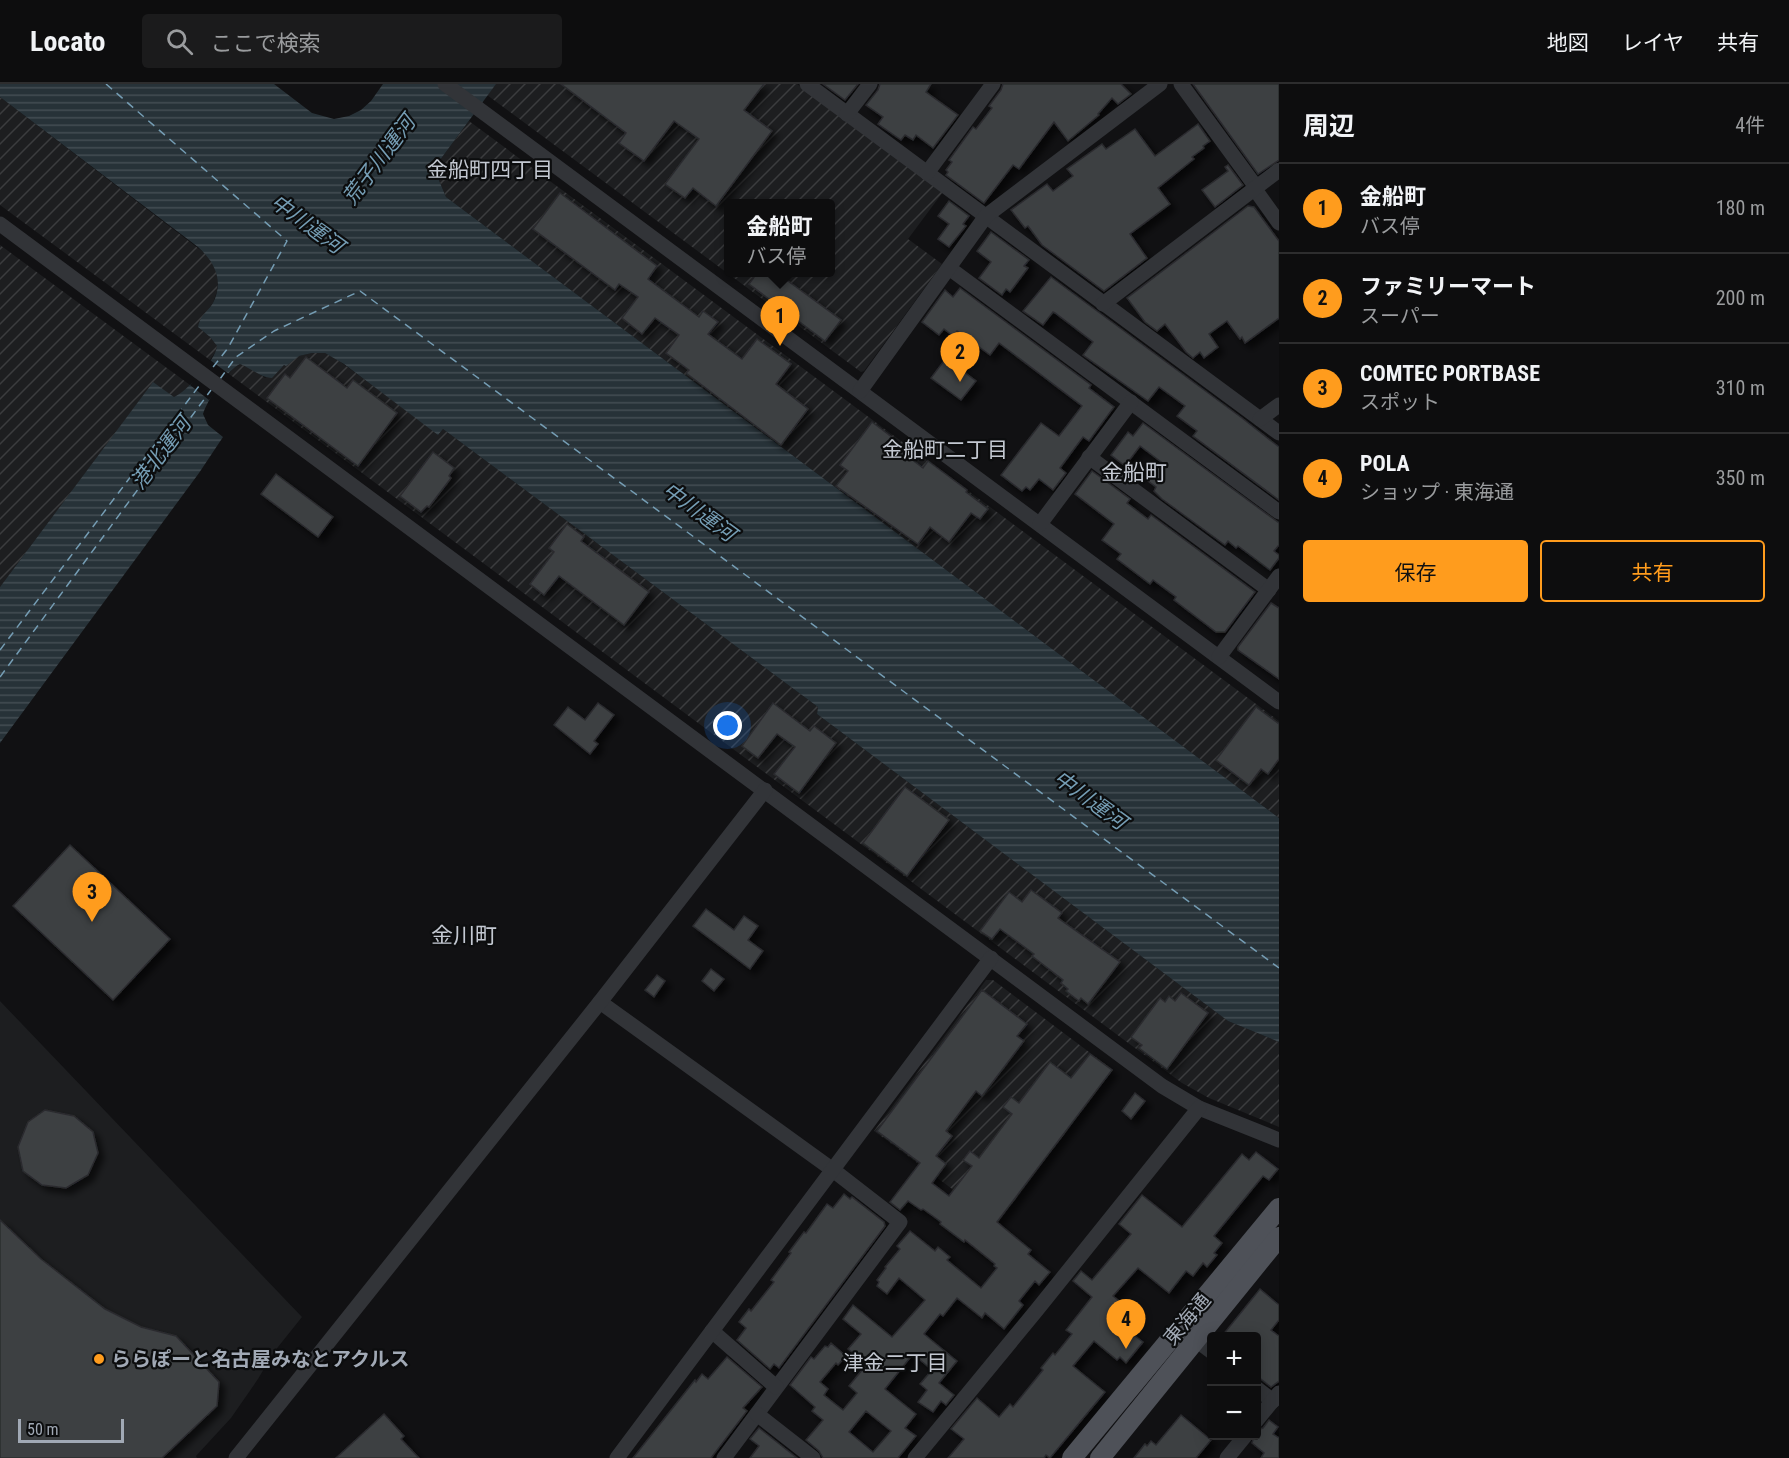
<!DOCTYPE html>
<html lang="ja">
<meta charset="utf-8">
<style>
body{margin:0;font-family:"Roboto Condensed","Noto Sans JP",sans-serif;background:#1b1b1c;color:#f1f3f6}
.controls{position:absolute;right:18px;bottom:18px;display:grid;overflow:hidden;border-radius:6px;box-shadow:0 3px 15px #0003}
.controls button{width:54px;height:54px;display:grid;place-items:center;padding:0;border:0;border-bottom:2px solid #2d2d2e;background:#0d0d0e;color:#f1f3f6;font:30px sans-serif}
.scale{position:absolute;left:18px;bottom:15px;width:106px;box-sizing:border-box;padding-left:6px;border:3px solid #a1a9b5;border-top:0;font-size:16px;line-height:21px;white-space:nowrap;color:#a1a9b5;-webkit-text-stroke:4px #0c0d0e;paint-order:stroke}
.you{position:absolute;left:728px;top:642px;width:21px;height:21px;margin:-15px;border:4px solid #fff;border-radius:50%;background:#1a73e8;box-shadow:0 0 0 9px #1a73e833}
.badge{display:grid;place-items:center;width:39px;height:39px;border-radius:50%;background:#ff9c1d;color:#111;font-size:20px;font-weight:700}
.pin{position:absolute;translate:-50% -50px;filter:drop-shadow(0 2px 3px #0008)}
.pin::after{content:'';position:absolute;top:32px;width:21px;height:18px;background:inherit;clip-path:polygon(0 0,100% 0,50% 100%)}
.popup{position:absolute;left:724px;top:115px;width:111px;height:78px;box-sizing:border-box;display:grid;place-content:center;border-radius:6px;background:#0d0d0e;filter:drop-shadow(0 2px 4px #0005);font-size:20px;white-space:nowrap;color:#9a9c9e}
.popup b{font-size:22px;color:#f1f3f6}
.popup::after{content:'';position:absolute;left:50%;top:100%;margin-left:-12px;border:12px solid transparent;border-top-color:#0d0d0e}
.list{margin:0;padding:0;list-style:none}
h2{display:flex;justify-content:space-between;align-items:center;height:78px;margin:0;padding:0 24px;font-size:26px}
h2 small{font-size:20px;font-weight:400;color:#9a9c9e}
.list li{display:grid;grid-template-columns:39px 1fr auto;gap:18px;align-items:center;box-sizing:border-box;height:90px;padding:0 24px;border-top:2px solid #2d2d2e}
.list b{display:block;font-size:22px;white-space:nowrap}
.list p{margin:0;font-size:20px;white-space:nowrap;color:#9a9c9e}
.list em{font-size:20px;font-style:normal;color:#9a9c9e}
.actions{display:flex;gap:12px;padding:18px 24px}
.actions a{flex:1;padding:14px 0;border:2px solid #ff9c1d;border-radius:6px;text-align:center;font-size:21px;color:#ff9c1d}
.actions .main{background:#ff9c1d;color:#111}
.icon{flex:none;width:33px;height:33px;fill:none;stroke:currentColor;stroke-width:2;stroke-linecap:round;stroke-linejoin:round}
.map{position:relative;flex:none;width:1279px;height:1374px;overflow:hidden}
header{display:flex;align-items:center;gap:36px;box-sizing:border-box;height:84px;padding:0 30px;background:#0d0d0e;border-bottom:2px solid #2d2d2e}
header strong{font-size:28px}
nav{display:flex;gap:33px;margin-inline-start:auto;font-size:21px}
.search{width:420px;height:54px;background:#1b1b1c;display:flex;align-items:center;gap:15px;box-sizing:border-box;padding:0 21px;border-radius:6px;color:#9a9c9e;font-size:22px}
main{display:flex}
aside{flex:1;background:#0d0d0e}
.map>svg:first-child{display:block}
.built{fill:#1d1e20}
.industrial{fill:url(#industrial-furrows);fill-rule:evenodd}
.water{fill:url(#water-rules)}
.pier{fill:#111113}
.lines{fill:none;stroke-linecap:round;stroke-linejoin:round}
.ferry{stroke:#759db4;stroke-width:1.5;stroke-dasharray:8 6;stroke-linecap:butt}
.building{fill:#3d3f43;stroke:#2b2c2f;stroke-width:1.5;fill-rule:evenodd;filter:url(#shadow)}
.minor{stroke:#323438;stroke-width:15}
.major{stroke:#4e5158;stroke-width:20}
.poi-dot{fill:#ff9c1d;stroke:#0c0d0e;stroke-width:2}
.labels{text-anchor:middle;stroke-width:4.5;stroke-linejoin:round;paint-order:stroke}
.street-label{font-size:20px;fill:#a1a9b5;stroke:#0c0d0e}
.poi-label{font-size:20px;font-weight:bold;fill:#a1a9b5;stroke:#0c0d0e;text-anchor:start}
.water-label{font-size:21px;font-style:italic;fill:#759db4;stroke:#0c0d0e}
.neighbourhood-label{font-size:21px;fill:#c3c8d1;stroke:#0c0d0e}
.quarter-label{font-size:22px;fill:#c3c8d1;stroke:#0c0d0e}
</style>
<header>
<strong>Locato</strong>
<div class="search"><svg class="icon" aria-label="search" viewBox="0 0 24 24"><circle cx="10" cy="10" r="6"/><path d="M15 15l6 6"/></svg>ここで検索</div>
<nav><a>地図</a><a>レイヤ</a><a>共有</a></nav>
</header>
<main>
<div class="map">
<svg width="1279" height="1374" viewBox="0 0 1279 1374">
<defs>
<pattern id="industrial-furrows" width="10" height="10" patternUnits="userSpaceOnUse" patternTransform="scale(1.5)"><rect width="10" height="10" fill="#1d1e20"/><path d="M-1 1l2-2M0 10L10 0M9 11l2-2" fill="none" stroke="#3b3c3e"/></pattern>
<pattern id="water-rules" width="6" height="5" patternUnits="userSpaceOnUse" patternTransform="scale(1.5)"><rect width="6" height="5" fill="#273238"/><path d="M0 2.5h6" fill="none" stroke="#434d53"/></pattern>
<filter id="shadow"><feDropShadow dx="5.5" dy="5.5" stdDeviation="3" flood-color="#0009"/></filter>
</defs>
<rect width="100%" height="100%" fill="#111113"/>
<path class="built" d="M0 917 302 1233 274 1268 258 1295 231 1334 196 1372 197 1374H0Z"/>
<g class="industrial">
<path d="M496 0H797L943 108 908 155 942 180 864 287 861 288 487 11ZM729 119H831V188H729Z"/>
<path d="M0 13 207 171 216 182 218 194 217 207 213 219 199 238 198 243 210 253 217 262 216 267 210 276 0 121Z"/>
<path d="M469 37 1279 637V734L446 113 438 94 440 76Z"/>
<path d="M0 161 190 301 180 310 174 313 153 299 0 503Z"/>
<path d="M312 269H325L335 274 439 350 443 345 818 623 817 630 1228 937 1279 958V1043L1209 1014 1182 999 229 290 233 284 240 280 251 284 265 294 299 272Z"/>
<path d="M986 896H993L1113 986 998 1139 874 1047Z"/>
</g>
<path class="water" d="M0 0H274L312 29 334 35 349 32 361 26 371 17 383 0H496L440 76 438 94 446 113 1279 734V958L1228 937 817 630 818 623 443 345 438 351 344 280 325 269H312L299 272 286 282 284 281 272 294C261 294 251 284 240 280 226 287 208 315 203 330L208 341 223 353 199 389 0 659V503L153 298 174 313C186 308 216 276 217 262L210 253 198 243C199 233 208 227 213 219 224 197 215 178 198 163L0 13Z"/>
<path class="pier" d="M210 276 229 290 209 316 190 301Z"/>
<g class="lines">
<g class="ferry">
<path d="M106 0 287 157 228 264 210 287"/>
<path d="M220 295 236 273 274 247 360 207 1279 884"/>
<path d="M0 566 202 298"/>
<path d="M0 593 211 306"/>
</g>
</g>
<g class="building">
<path d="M561 0H764L744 26 772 47 716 122 693 104 685 114 665 100 699 55 674 37 644 77 619 59 626 49Z"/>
<path d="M823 0H858L845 16Z"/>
<path d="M880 0H931L926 8 958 31 933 64 916 51 913 56 905 51 901 56 878 40 883 33 866 21 878 6Z"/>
<path d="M1003 0H1121L1131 10 1118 20 1112 14 1098 30 1099 31 1068 57 1054 38 1019 85 1013 81 984 119 946 91 948 88 946 86 952 78 949 76 973 43 976 45 992 24 989 22 1001 6Z"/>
<path d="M1193 0H1279V76L1258 90Z"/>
<path d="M1198 40 1210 57 1203 62 1204 64 1192 73 1194 75 1158 104 1170 120 1130 150 1147 174 1104 207 1042 161 1028 142 1025 144 1011 126 1047 100 1053 107 1073 92 1067 85 1102 60 1106 65 1135 45 1155 72Z"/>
<path d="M1228 81 1243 101 1215 123 1202 106 1228 87 1225 83Z"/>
<path d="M560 109 657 182 648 195 699 233 703 227 718 238 708 250 742 275 757 255 791 280 776 300 808 325 781 361 686 289 689 286 666 269 679 251 655 234 642 250 622 234 638 213 619 200 615 206 533 145Z"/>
<path d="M949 117 969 132 963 140 966 142 949 163 938 155 949 140 938 132Z"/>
<path d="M1248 122 1254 123 1279 157V234L1245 259 1242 253 1240 255 1227 237 1209 250 1218 263 1204 274 1200 268 1193 274 1186 268 1165 240 1157 247 1145 238 1127 214Z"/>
<path d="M991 148 1029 176 1024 182 1028 184 1010 208 1006 205 1002 211 979 194 991 178 977 167Z"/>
<path d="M757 189H777L841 236 825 257 749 200Z"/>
<path d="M1051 193 1242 334 1279 363V416L1193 352 1197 347 1177 332 1185 322 1159 303 1148 317 1083 271 1093 258 1055 229 1053 228 1043 241 1023 227Z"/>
<path d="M960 204 1091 301 1089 304 1114 323 1089 357 1083 353 1060 384 1066 389 1053 406 1039 395 1030 406 1026 403 1022 407 1001 391 1041 339 1059 352 1082 322 999 259 990 271 957 247 953 252 944 245 939 251 922 238 945 206 953 213Z"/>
<path d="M306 273 347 304 353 296 397 329 358 382 267 314 285 290 290 294Z"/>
<path d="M946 274 976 297 961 316 931 294Z"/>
<path d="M872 338 893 354 890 359 923 384 928 377 967 406 966 408 988 425 980 435 971 429 949 458 930 443 918 460 836 402 848 387 840 381Z"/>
<path d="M1143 339 1279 439V461L1274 467 1279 471V474L1270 486 1238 462 1236 464 1228 457 1225 461 1162 415 1154 407 1156 403 1148 397 1161 378 1140 362 1125 382 1111 371 1128 348 1133 352Z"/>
<path d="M433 368 454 384 449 392 451 394 429 423 427 422 421 428 400 412Z"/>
<path d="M1092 387 1130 415 1127 419 1148 435 1151 431 1255 508 1225 548H1216L1174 516 1176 513 1153 496 1150 500 1117 475 1121 470 1102 456 1114 440 1075 410Z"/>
<path d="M276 390 333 433 318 453 261 410Z"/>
<path d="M567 440 584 453 581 457 649 508 624 541 559 492 544 511 530 500 554 468 549 464Z"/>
<path d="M1271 519 1279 524V595L1238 566V563Z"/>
<path d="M598 619 614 631 594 657 598 660 590 670 554 641 568 623 585 636Z"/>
<path d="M773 619 810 647 814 642 836 659 799 709 774 690 795 663 777 650 758 674 742 662Z"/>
<path d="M1256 623 1279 640V675L1268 690 1261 685 1249 701 1216 676Z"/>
<path d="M905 703 949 736 907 792 863 759Z"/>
<path d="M70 761 170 855 113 916 13 822Z"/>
<path d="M1031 806 1062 829 1058 834 1120 878 1088 920 1081 914 1079 917 1066 907 1068 905 1061 899 1063 896 1032 872 1034 870 1000 845 992 855 980 847 1009 808 1022 818Z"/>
<path d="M706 825 734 846 744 832 758 842 748 856 763 867 750 885 693 842Z"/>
<path d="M711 885 724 895 714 907 702 897Z"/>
<path d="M657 891 665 897 654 913 645 906Z"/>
<path d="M982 906 1027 940 1017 952 1024 957 992 999 982 1012 976 1007 946 1047 952 1052 936 1072 946 1080 932 1099 949 1112 972 1082 963 1076 970 1067 979 1074 1012 1030 1003 1023 1011 1013 1019 1019 1050 978 1071 994 1090 970 1112 986 997 1138 1031 1166 1028 1170 1050 1188 1039 1201 1035 1197 1019 1217 1023 1221 1004 1245 985 1229 982 1234 957 1214 943 1232 940 1230 924 1250 957 1277 939 1299 954 1311 946 1321 941 1317 933 1328 918 1318 927 1306 920 1300 932 1286 913 1270 885 1305 916 1330 905 1344 916 1352 898 1374H823L819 1367 806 1356 823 1336 812 1327 815 1323 790 1301 811 1273 814 1275 825 1262 828 1263 831 1259 846 1272 838 1281 836 1279 820 1298 828 1305 824 1311 843 1326 857 1309 849 1302 867 1280 848 1265 861 1250 843 1235 853 1221 892 1253 925 1216 899 1194 887 1210 877 1202 879 1198 877 1196 886 1184 885 1183 900 1165 897 1162 910 1147 935 1167 938 1163 950 1173 947 1176 981 1204 997 1184 994 1182 995 1180 965 1156 964 1158 940 1140 941 1138 923 1125 921 1126 908 1117 900 1126 890 1118 920 1079 877 1047ZM866 1327 891 1347 873 1368 849 1348Z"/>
<path d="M1181 909 1208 929 1167 985 1139 964 1142 961 1131 953 1160 914 1165 918 1169 912 1175 917Z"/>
<path d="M1135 1009 1145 1017 1131 1035 1122 1027Z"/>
<path d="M45 1026 74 1032 93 1048 98 1069 88 1091 66 1104 42 1101 23 1087 18 1063 28 1038Z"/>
<path d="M1256 1068 1278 1085 1269 1096 1263 1092 1214 1152 1222 1159 1214 1169 1217 1171 1207 1183 1203 1179 1193 1192 1186 1187 1169 1209 1138 1184 1113 1212 1127 1223 1116 1237 1143 1258 1126 1279 1120 1273 1117 1276 1094 1257 1073 1282 1105 1308 1050 1374 1046 1371 1044 1374H948L964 1355 951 1345 977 1314 999 1333 1010 1320 1013 1323 1043 1286 1041 1284 1053 1269 1055 1271 1072 1250 1066 1246 1092 1213 1073 1197 1081 1187 1092 1196 1131 1150 1119 1140 1142 1111 1182 1143 1242 1070 1249 1076Z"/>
<path d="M844 1110 850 1115 852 1113 884 1138 885 1142 779 1284 774 1280 770 1285 737 1256 746 1244 739 1238 749 1225 751 1227 774 1198 771 1196 791 1169 789 1168 804 1148 806 1149 827 1120 833 1124Z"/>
<path d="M0 1136 41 1175 105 1225 141 1243 176 1252 219 1298 217 1322 162 1374H0Z"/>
<path d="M1260 1205 1279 1221V1236L1271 1246 1279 1252V1297L1271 1303 1257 1292V1252H1222Z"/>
<path d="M727 1273 762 1303 743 1324 747 1327 711 1374H633L695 1296 696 1298 702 1290 708 1295Z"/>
<path d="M384 1330 404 1352 401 1355 419 1374H336Z"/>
<path d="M1181 1331 1211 1356 1196 1374H1134L1145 1360 1147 1362 1151 1357 1156 1361Z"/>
<path d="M1269 1336 1278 1343 1273 1350 1279 1354V1374H1261L1264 1369 1252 1359 1254 1352H1257V1346L1263 1344Z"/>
<path d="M759 1344 797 1374H750L759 1362 750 1355Z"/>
</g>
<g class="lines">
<g class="minor">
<path d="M445 0 1279 618"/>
<path d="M807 0 1279 349"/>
<path d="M1181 0 1256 103"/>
<path d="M847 30 870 0"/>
<path d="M927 89 993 0"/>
<path d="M1254 104 1279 139"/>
<path d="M0 140 1162 1002 1199 1024 1279 1056"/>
<path d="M949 184 1279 428"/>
<path d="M1103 220 1279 86"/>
<path d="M860 307 986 132 1160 0"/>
<path d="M1260 335 1279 321"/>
<path d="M1089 373 1269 506"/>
<path d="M1040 440 1131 318"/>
<path d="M1219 573 1279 492"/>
<path d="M600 918 833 1086 900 1138 724 1374"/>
<path d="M712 1247 776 1303"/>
<path d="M1196 1256 1212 1268"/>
<path d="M1256 1304 1273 1317"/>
<path d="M757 1330 813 1374"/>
<path d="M1256 1337 1279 1309"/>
<path d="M236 1374 600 918 765 706"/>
<path d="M617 1374 991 874"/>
<path d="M915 1374 1036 1227 1199 1024"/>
<path d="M1227 1374 1245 1352"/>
</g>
<g class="major">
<path d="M1072 1374 1279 1124"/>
<path d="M1100 1374 1279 1153"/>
</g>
</g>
<circle class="poi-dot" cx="99" cy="1275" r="6"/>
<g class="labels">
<g class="street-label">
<text transform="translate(1187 1235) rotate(-50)" y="7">東海通</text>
</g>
<g class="poi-label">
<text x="111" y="1282">ららぽーと名古屋みなとアクルス</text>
</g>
<g class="water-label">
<text transform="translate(379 76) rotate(-53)" y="7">荒子川運河</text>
<text transform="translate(307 140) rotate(36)" y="7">中川運河</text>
<text transform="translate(161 369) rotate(-53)" y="7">港北運河</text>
<text transform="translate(699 428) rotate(36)" y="7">中川運河</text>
<text transform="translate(1090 716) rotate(36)" y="7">中川運河</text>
</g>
<g class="neighbourhood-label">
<text x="490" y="93">金船町四丁目</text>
<text x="945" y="373">金船町二丁目</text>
<text x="895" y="1286">津金二丁目</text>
</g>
<g class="quarter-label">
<text x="1134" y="396">金船町</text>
<text x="464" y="859">金川町</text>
</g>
</g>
</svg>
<div class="controls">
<button>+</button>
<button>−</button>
</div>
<div class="scale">50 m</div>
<div class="you"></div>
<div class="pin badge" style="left:780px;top:262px">1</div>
<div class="popup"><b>金船町</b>バス停</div>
<div class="pin badge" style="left:960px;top:298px">2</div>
<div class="pin badge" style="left:92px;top:838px">3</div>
<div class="pin badge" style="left:1126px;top:1265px">4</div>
</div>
<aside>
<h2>周辺<small>4件</small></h2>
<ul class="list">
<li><span class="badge">1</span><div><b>金船町</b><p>バス停</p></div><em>180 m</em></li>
<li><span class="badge">2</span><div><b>ファミリーマート</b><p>スーパー</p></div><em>200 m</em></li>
<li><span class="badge">3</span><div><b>COMTEC PORTBASE</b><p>スポット</p></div><em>310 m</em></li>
<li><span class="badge">4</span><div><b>POLA</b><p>ショップ · 東海通</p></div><em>350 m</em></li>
</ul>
<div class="actions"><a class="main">保存</a><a>共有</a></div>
</aside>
</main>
